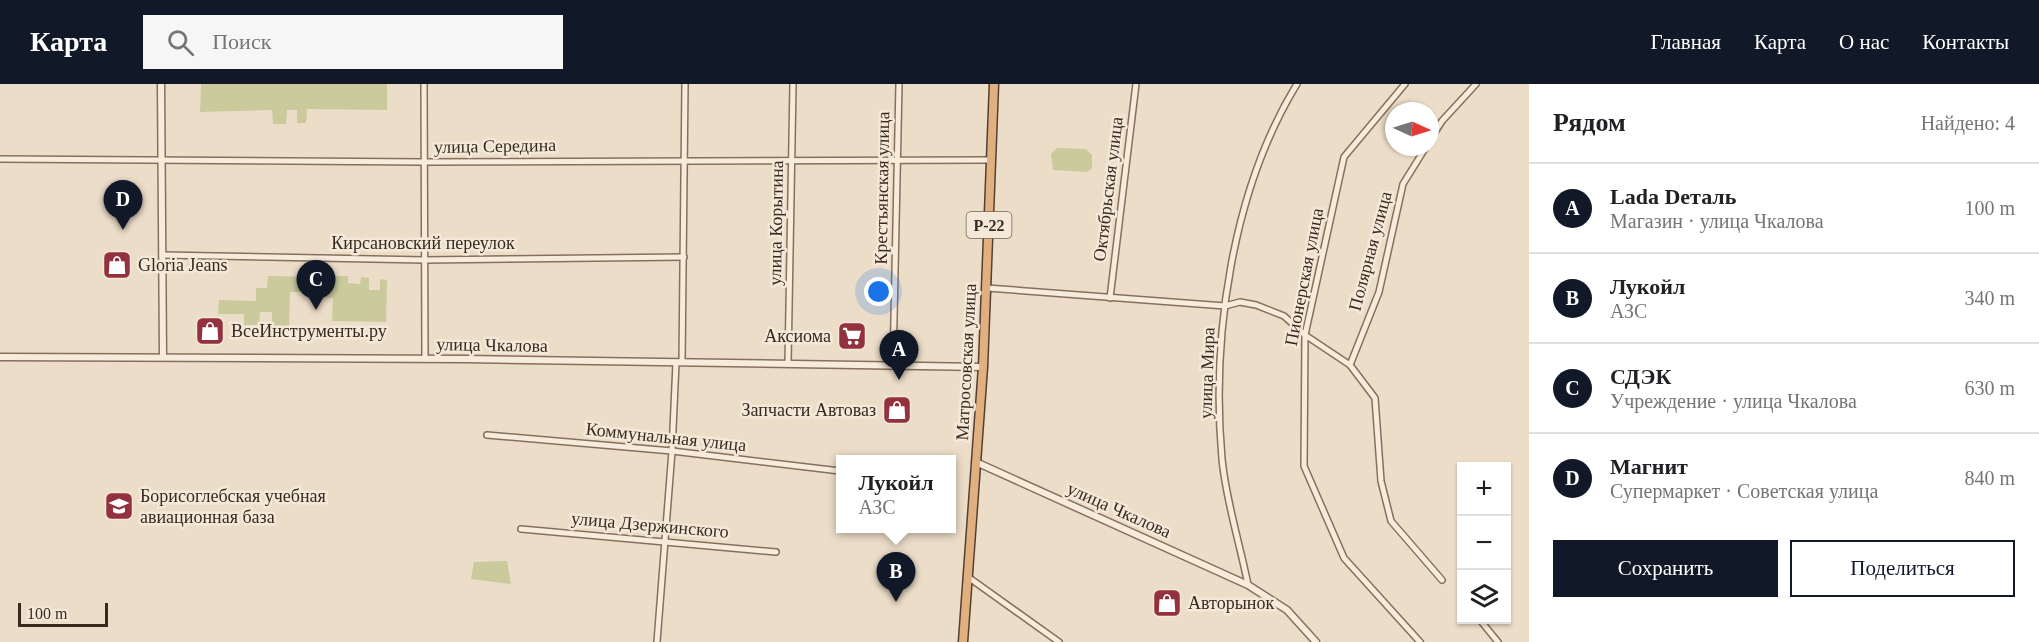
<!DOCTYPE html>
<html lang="ru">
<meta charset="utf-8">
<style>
body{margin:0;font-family:Georgia,serif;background:#f6f6f6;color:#202124}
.controls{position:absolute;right:18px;bottom:18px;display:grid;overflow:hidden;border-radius:0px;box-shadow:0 2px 4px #0004}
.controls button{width:54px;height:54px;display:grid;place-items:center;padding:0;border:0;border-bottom:2px solid #e0e0e0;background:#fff;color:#202124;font:30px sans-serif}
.compass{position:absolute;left:1385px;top:18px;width:54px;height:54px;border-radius:50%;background:#fff;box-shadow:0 2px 4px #0004;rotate:94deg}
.scale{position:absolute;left:18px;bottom:15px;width:90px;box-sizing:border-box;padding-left:6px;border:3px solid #392a21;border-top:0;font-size:16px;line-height:21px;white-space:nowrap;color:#392a21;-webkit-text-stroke:4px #f4e9d8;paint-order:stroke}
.you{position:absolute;left:879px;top:208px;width:21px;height:21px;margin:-15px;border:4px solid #fff;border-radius:50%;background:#1a73e8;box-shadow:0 0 0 9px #1a73e833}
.badge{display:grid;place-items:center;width:39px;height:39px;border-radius:50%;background:#111827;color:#fff;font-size:20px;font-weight:700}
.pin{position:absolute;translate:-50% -50px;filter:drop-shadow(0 2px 3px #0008)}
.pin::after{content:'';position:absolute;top:32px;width:21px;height:18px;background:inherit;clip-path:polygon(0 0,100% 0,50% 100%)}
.popup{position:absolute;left:836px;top:371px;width:120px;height:78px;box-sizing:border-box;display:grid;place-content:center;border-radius:0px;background:#fff;filter:drop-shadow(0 2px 4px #0005);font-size:20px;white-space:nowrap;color:#757577}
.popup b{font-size:22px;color:#202124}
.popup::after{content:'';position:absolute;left:50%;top:100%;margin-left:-12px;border:12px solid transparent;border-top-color:#fff}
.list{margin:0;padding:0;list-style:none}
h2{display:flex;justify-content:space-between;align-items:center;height:78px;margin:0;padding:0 24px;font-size:26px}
h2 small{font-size:20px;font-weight:400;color:#757577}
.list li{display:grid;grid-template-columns:39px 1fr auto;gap:18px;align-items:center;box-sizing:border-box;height:90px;padding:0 24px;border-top:2px solid #e0e0e0}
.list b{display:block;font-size:22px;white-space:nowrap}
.list p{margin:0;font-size:20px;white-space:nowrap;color:#757577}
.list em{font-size:20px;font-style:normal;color:#757577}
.actions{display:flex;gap:12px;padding:18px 24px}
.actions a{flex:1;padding:14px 0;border:2px solid #111827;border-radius:0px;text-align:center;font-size:21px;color:#111827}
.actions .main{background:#111827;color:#fff}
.icon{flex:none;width:33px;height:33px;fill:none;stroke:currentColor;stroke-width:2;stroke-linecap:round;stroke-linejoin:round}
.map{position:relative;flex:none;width:1529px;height:558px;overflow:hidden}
header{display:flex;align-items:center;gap:36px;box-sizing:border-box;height:84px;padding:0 30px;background:#111827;color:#fff}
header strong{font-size:28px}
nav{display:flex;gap:33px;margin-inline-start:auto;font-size:21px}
.search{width:420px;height:54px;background:#f6f6f6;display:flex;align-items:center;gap:15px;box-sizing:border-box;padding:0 21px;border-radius:0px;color:#757577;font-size:22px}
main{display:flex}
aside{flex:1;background:#fff}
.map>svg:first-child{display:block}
.green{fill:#caca9d}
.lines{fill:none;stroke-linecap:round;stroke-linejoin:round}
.minor-casing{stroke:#876f5e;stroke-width:8}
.tertiary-casing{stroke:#876f5e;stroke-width:9}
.trunk-casing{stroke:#563f32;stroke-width:11}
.minor{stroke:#f7ecdb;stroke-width:5}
.tertiary{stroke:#f7ecdb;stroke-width:6}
.trunk{stroke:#e0b081;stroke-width:8}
.labels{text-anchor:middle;stroke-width:5;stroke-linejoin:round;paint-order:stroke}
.shield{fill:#f4e9d8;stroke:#716358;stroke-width:1.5}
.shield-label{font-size:16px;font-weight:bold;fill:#392a21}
.street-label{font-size:18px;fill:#392a21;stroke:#f4e9d8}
.poi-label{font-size:18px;fill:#392a21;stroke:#f4e9d8;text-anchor:start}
</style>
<header>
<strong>Карта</strong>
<div class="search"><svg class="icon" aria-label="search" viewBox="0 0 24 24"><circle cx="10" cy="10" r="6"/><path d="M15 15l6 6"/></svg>Поиск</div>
<nav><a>Главная</a><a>Карта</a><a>О нас</a><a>Контакты</a></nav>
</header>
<main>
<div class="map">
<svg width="1529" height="558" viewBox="0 0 1529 558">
<rect width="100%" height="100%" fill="#ecddc8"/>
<g class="green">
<path d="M201 0H387V26L307 25 306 39H297V26H287L286 40H273L272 26 200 28Z"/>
<path d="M1057 64 1086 65 1092 71V84L1087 88 1053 86 1051 70Z"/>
<path d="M268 192 317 193V201H332L333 192H348V199L360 200 361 193 369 194V206H380V195L387 196 386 238 332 237 333 214 315 213V208H290L289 246H272V228H260L259 241H244V230H218L219 216 256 217V204H267Z"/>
<path d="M507 477 511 500 471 495 474 478Z"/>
</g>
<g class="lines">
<g class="minor-casing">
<g id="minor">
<path d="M424 0 425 275"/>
<path d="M1405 0 1344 73 1305 251 1304 382 1344 474 1420 558"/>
<path d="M1430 56 1442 37 1476 0"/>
<path d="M0 75 424 78 991 76"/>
<path d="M162 171 425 176 684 173"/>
<path d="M987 204 1225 222 1240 218 1256 221 1284 232 1305 251 1350 281 1375 314 1381 397 1391 437 1442 496"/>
<path d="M1110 214 1136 0"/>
<path d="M682 278 685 0"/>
<path d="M788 279 793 0"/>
<path d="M893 281 899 0"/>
<path d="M1350 281 1379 208 1403 100 1426 63"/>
<path d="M487 351 672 367 840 387"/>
<path d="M521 445 776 468"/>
<path d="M968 493 1059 558"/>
<path d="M1248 501C1240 460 1226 417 1222 375 1211 254 1232 106 1297 0"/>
<path d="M1480 536 1498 558"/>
<path d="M657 558 672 367 676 279"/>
</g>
</g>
<g class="tertiary-casing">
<g id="tertiary">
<path d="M161 0 163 273"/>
<path d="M0 273 466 275 983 283"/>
<path d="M978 379 1248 501 1287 526 1316 558"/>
</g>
</g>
<g class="trunk-casing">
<path id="trunk" d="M963 558 983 283 994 0"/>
</g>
<use href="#minor" class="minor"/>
<use href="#tertiary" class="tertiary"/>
<use href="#trunk" class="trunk"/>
</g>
<defs>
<g id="shop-square" transform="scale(1.5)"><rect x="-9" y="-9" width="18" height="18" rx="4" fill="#93323e" stroke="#f4e9d8"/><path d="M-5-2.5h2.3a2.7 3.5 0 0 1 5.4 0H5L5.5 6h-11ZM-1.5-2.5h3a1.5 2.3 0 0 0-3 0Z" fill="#fff"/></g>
<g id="supermarket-square" transform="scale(1.5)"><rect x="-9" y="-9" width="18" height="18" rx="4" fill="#93323e" stroke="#f4e9d8"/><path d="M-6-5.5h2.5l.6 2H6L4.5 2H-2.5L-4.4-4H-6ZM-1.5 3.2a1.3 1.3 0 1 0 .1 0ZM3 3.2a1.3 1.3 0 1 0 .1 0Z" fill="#fff"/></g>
<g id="university-square" transform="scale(1.5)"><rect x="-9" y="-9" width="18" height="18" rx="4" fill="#93323e" stroke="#f4e9d8"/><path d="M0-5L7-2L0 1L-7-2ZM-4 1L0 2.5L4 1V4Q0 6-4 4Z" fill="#fff"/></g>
</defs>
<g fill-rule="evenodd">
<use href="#shop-square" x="117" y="181"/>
<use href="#shop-square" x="210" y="247"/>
<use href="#supermarket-square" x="852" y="252"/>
<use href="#shop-square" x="897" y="326"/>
<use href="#university-square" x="119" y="422"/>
<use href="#shop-square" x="1167" y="519"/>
</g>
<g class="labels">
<rect class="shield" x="966.5" y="128" width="45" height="26" rx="4.5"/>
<g class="shield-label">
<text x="989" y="147">Р-22</text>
</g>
<g class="street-label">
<text transform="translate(495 62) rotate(-1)" y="6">улица Середина</text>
<text transform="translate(882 104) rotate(-89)" y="6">Крестьянская улица</text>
<text transform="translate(1108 105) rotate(-83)" y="6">Октябрьская улица</text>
<text transform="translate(776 139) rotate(-89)" y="6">улица Корытина</text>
<text x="423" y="165">Кирсановский переулок</text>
<text transform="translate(1370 167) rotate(-75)" y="6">Полярная улица</text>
<text transform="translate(1304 193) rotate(-79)" y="6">Пионерская улица</text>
<text transform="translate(492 261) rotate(1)" y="6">улица Чкалова</text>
<text transform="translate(966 278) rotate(-87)" y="6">Матросовская улица</text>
<text transform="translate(1207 289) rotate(-88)" y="6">улица Мира</text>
<text transform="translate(666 353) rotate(6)" y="6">Коммунальная улица</text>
<text transform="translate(1119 426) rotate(24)" y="6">улица Чкалова</text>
<text transform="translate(650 441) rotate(5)" y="6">улица Дзержинского</text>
</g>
<g class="poi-label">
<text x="138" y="187">Gloria Jeans</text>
<text x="231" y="253">ВсеИнструменты.ру</text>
<text x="831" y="258" text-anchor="end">Аксиома</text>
<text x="876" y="332" text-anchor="end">Запчасти Автоваз</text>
<text x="140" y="418">Борисоглебская учебная<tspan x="140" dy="21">авиационная база</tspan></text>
<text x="1188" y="525">Авторынок</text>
</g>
</g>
</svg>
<div class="controls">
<button>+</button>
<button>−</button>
<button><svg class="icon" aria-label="layers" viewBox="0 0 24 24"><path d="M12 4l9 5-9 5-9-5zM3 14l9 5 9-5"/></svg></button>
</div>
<svg class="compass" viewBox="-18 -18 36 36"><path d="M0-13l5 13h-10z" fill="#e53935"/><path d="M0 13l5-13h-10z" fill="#757577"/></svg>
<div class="scale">100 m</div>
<div class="you"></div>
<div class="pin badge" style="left:899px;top:296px">A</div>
<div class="pin badge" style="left:896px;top:518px">B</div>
<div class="popup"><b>Лукойл</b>АЗС</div>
<div class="pin badge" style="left:316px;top:226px">C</div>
<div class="pin badge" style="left:123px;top:146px">D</div>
</div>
<aside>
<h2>Рядом<small>Найдено: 4</small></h2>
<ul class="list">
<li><span class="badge">A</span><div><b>Lada Dеталь</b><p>Магазин · улица Чкалова</p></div><em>100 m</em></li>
<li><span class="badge">B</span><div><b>Лукойл</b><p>АЗС</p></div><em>340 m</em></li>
<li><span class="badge">C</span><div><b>СДЭК</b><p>Учреждение · улица Чкалова</p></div><em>630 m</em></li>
<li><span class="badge">D</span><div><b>Магнит</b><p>Супермаркет · Советская улица</p></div><em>840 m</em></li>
</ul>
<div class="actions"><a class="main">Сохранить</a><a>Поделиться</a></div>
</aside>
</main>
